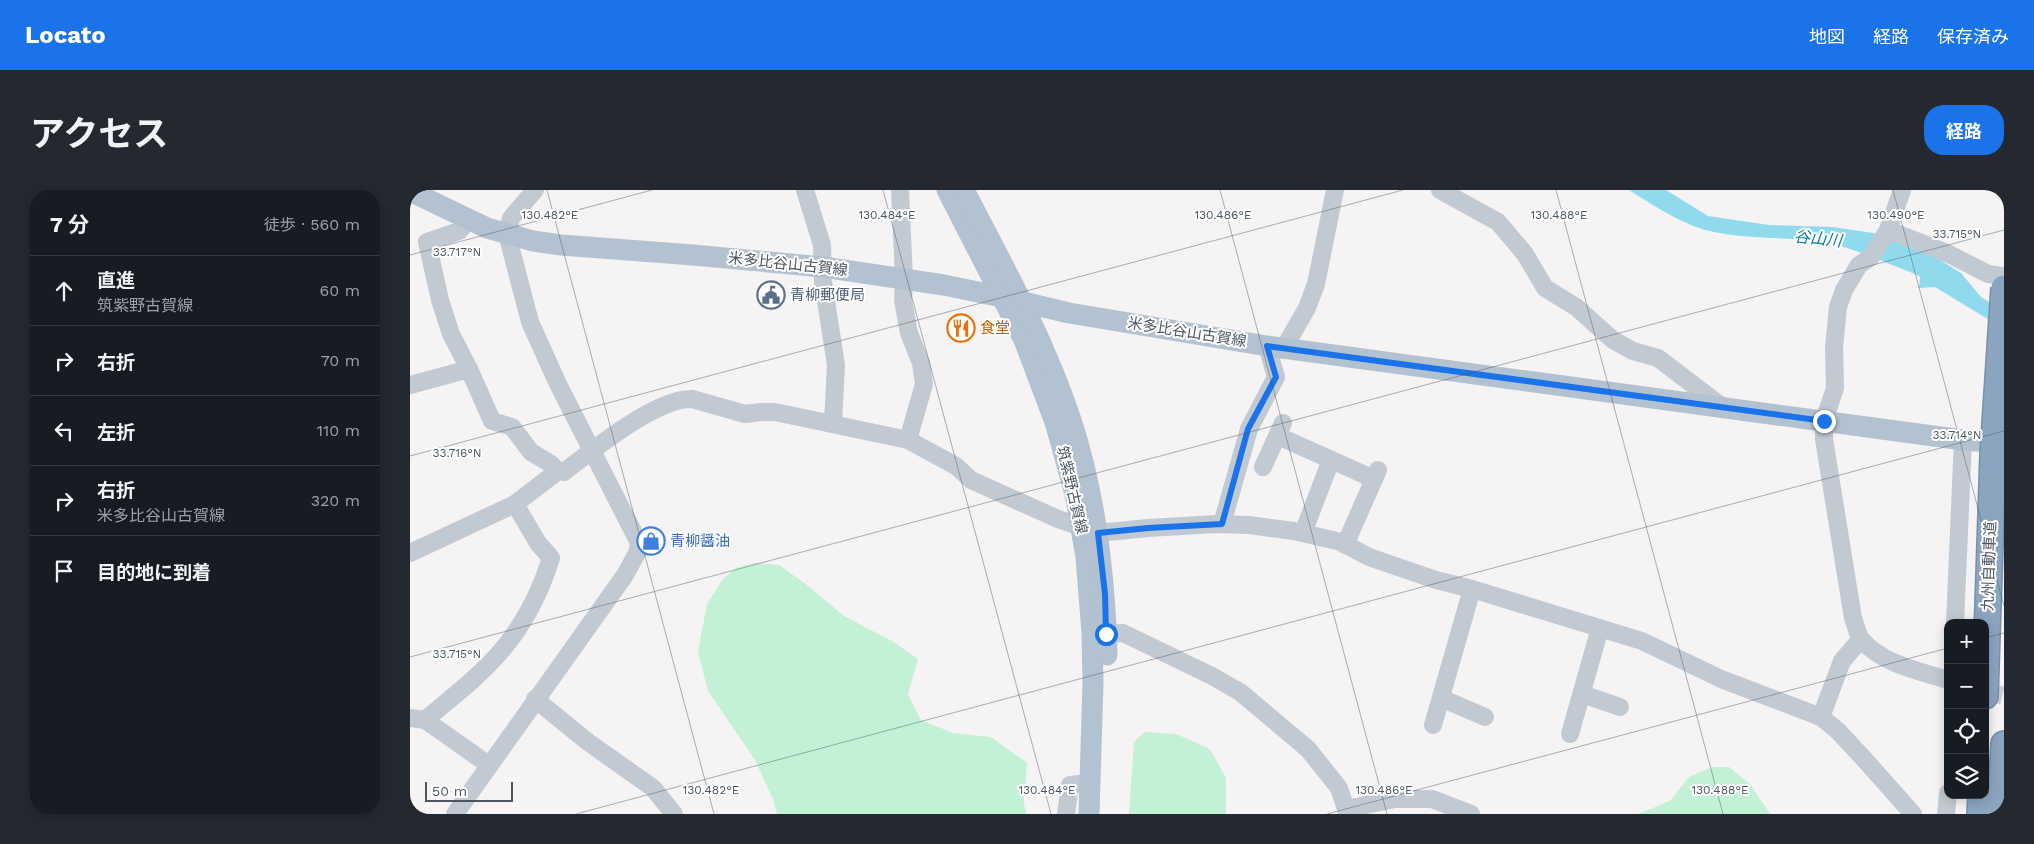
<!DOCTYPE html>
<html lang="ja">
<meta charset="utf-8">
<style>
body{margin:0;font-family:"Work Sans","Noto Sans JP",sans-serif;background:#242831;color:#f1f3f6}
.controls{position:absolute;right:15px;bottom:15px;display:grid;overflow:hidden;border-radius:10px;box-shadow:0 2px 12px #0003}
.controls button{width:45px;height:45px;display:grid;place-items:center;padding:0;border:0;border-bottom:1px solid #363941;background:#171b24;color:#f1f3f6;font:25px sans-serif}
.scale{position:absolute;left:15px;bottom:12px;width:88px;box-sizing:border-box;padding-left:5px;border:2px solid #4a5661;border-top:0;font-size:14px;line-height:18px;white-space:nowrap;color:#4a5661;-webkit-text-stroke:4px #fff;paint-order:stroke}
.stop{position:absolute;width:15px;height:15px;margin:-11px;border:4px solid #1a73e8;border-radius:50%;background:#fff}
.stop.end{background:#1a73e8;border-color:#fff;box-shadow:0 1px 5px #0008}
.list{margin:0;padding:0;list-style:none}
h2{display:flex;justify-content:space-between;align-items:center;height:65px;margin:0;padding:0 20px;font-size:21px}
h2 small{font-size:16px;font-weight:400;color:#9ea1a6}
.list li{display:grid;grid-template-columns:32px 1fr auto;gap:15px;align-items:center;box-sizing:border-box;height:70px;padding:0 20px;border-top:1px solid #363941}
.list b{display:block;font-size:19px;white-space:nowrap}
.list p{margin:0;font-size:16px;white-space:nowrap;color:#9ea1a6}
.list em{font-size:16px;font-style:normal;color:#9ea1a6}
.icon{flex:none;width:28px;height:28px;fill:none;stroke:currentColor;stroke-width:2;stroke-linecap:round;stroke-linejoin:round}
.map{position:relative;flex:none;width:1594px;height:624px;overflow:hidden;border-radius:20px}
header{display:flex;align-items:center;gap:30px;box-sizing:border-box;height:70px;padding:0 25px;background:#1a73e8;color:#fff}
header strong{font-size:24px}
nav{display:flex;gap:28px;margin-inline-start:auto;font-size:18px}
.intro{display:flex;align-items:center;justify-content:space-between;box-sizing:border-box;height:120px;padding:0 30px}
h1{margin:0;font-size:35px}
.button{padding:12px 22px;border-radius:20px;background:#1a73e8;color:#fff;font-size:18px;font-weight:700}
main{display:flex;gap:30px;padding:0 30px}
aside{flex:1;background:#171b24;border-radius:20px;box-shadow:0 2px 12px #0003}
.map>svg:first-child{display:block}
.green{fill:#c3f1d5}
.water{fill:#90daee}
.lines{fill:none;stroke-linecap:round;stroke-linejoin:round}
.minor-tunnel{stroke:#caccce;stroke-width:18;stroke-dasharray:18 9;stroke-linecap:butt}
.highway-casing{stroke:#7690ad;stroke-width:28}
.minor{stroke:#c1cad2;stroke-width:18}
.major{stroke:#b3c2d1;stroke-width:21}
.highway{stroke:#8ba5c1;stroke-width:25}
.highway-bridge-casing{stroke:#7690ad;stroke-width:28;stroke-linecap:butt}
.highway-bridge{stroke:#8ba5c1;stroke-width:25}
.route{stroke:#1a73e8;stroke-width:6}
.ticks{fill:none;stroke:#4a5661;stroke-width:1;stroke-opacity:0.45}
.labels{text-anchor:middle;stroke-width:4;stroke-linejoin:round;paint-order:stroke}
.street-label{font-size:15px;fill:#4a5661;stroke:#fff}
.service-label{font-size:15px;fill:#4e5e75;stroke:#fff;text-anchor:start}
.food-label{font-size:15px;fill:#c56008;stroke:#fff;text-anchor:start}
.shop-label{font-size:15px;fill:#366cbe;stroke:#fff;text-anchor:start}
.water-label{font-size:16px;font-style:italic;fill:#0c7c9b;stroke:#fff}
.ticks-label{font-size:12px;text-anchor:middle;fill:#4a5661;stroke:#fff;stroke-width:4;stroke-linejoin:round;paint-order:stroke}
</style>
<header>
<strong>Locato</strong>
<nav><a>地図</a><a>経路</a><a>保存済み</a></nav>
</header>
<div class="intro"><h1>アクセス</h1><a class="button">経路</a></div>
<main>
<aside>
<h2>7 分<small>徒歩 · 560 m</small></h2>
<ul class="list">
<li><svg class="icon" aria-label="ahead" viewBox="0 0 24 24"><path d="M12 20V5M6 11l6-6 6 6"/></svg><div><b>直進</b><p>筑紫野古賀線</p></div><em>60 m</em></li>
<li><svg class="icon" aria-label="right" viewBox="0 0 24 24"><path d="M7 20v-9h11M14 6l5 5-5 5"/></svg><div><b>右折</b></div><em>70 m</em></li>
<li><svg class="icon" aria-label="left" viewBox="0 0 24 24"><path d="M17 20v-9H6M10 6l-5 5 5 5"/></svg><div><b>左折</b></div><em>110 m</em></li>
<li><svg class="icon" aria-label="right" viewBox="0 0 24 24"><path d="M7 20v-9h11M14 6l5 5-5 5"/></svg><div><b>右折</b><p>米多比谷山古賀線</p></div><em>320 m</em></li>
<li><svg class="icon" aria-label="arrive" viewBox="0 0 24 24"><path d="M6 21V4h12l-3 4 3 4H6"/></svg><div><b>目的地に到着</b></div></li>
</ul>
</aside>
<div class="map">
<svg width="1594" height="624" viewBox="0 0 1594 624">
<rect width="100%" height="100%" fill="#f5f3f3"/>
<g class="green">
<path d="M344 373 369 375 397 395 434 426 482 451 508 469 498 504 511 530 543 543 581 547 617 573 614 613 616 624H367L363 609 345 570 298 501 288 462 297 414 313 389 326 378Z"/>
<path d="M735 542 766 544 800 559 816 588V624H719L724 552Z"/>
<path d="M1302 577H1319L1340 594 1360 624H1228L1260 611 1279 587Z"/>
</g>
<path class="water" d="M1219 0H1256L1298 26 1359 35 1423 37 1463 43 1514 60 1551 83 1571 107 1594 121V139L1525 97 1509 98 1510 87 1505 84C1473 72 1441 56 1407 51 1373 47 1338 49 1304 42 1276 37 1243 15 1219 0Z"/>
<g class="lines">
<path class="minor-tunnel" d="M1575 501 1594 506"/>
<g class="highway-casing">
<g id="highway">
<path d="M1575 506 1583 264"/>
<path d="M1570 624 1571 605"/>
<path d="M1590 624 1594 554"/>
</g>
</g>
<g class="minor">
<path d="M395 0 412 55 413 92 426 175 423 234"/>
<path d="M490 0 494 89 493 110 499 143 511 173 514 194 498 250"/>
<path d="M1030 0 1088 32 1115 64 1135 98 1166 117 1203 150 1223 161 1248 168 1311 216"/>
<path d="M1492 0 1478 40 1461 67 1449 75 1434 100 1428 117 1424 157 1425 198 1414 231V249L1443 428C1446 435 1447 445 1452 450 1472 474 1509 481 1538 490"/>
<path d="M59 30 49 41 17 52 30 110 41 144 59 179 82 231 102 237 121 262 141 274 148 281"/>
<path d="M1478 40 1539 64 1578 84 1594 86"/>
<path d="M874 158 897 118 906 94 925 0"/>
<path d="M0 195 59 179"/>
<path d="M868 246 964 289"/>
<path d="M853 277 873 233"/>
<path d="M812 334 839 239 866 187 857 156"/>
<path d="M893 343 921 270"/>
<path d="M935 355 968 280"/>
<path d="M0 363 105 314 148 281 154 282C183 260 246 208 282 209L335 224 351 222H365L498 250 546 276 561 290 648 329 688 343 738 338 806 334 839 335 884 341 931 352 959 367 1026 390 1062 399 1232 451 1311 489 1411 527 1428 541 1455 570 1503 624"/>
<path d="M1545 433 1553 250"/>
<path d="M696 444 713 443 802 486 830 502 898 559 929 598 936 619 985 609H1022L1061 624"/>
<path d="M1172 504 1210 517"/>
<path d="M1031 508 1075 527"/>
<path d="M125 509 178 552 243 598 264 624"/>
<path d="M1411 527 1432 471 1451 449"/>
<path d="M0 528 15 530 79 575"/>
<path d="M15 530C41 508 70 486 92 460 114 434 131 400 141 368L128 353 105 314"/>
<path d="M1023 535 1062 399"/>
<path d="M1160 544 1190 438"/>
<path d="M45 624 215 385 227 363 229 353 148 194 120 132 97 44 101 28 125 0"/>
<path d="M656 624 660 595 680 593"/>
<path d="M1536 624 1538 603"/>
</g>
<g class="major">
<path d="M537 0 614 150 645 232 665 304 676 367 682 443 683 493 679 624"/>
<path d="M554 0C593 75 634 149 661 230 686 306 695 385 697 465"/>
<path d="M0 1 77 38 123 51 151 55 283 65 413 77 534 95 592 107 659 123 857 156 1553 250 1594 253"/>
</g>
<use href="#highway" class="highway"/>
<g class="highway-bridge-casing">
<path id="highway-bridge" d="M1583 264 1594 98"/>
</g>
<use href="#highway-bridge" class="highway-bridge"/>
</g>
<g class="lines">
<path class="route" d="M696 444 695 404 688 343 738 338 812 334 838 239 866 187 857 156 1414 231"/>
</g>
<path class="ticks" d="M137 0 304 624M473 0 641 624M810 0 977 624M1146 0 1313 624M1483 0 1594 416M0 65 242 0M0 266 993 0M1575 448 1594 443M0 467 1594 40M166 624 1594 241M917 624 1538 458"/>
<defs>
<g id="civic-ring" transform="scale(1.4375)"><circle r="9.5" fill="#fff" stroke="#5c6f8a" stroke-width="1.5"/><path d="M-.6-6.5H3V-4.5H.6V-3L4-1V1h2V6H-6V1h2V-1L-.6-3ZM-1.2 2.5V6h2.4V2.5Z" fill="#5c6f8a"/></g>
<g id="restaurant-ring" transform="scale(1.4375)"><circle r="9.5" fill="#fff" stroke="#e8710a" stroke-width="1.5"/><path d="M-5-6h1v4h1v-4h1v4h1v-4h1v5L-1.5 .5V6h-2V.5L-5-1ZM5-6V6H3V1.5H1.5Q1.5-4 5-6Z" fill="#e8710a"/></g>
<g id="shop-ring" transform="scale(1.4375)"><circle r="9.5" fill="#fff" stroke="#3f7fe0" stroke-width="1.5"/><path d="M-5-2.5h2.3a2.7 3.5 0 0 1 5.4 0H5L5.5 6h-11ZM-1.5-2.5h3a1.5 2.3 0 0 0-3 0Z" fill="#3f7fe0"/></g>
</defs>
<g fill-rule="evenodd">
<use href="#civic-ring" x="361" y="105"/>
<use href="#restaurant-ring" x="551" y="138"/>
<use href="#shop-ring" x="241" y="351"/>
</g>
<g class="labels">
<g class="street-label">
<text transform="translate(378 74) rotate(6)" y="5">米多比谷山古賀線</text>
<text transform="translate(777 142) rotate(9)" y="5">米多比谷山古賀線</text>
<text transform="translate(662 300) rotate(77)" y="5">筑紫野古賀線</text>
<text transform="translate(1579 376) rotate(-88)" y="5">九州自動車道</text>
</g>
<g class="service-label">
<text x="380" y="110">青柳郵便局</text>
</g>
<g class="food-label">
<text x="570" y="143">食堂</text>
</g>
<g class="shop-label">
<text x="260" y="356">青柳醤油</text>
</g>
<g class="water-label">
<text transform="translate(1408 48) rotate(6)" y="6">谷山川</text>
</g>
</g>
<g class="ticks-label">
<text x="477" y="29">130.484°E</text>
<text x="813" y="29">130.486°E</text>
<text x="1486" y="29">130.490°E</text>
<text x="140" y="29">130.482°E</text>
<text x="1149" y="29">130.488°E</text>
<text x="1547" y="48">33.715°N</text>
<text x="47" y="66">33.717°N</text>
<text x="1547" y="249">33.714°N</text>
<text x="47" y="267">33.716°N</text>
<text x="47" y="468">33.715°N</text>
<text x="301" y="604">130.482°E</text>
<text x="637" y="604">130.484°E</text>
<text x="974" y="604">130.486°E</text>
<text x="1310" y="604">130.488°E</text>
</g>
</svg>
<div class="controls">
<button>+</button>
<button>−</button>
<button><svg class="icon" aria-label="locate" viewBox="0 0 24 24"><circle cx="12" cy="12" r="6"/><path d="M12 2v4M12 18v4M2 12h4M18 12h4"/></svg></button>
<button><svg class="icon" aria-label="layers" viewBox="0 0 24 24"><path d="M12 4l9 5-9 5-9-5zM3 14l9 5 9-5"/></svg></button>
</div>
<div class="scale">50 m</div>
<div class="stop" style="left:696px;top:444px"></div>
<div class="stop end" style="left:1414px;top:231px"></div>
</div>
</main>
